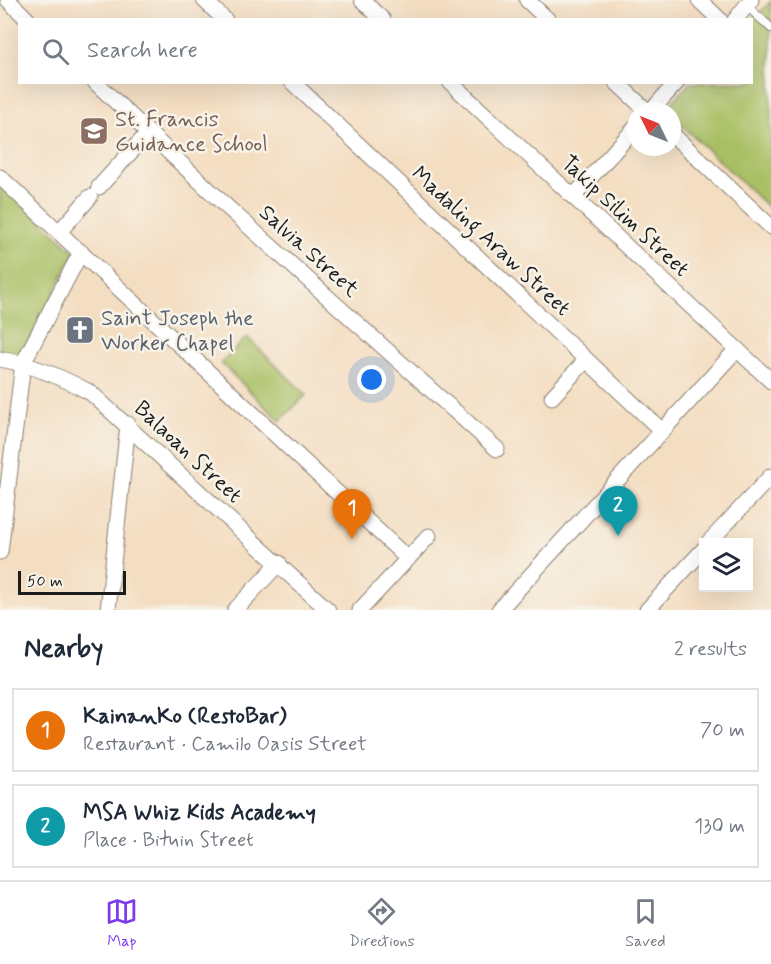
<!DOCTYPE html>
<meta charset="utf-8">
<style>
body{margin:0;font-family:Mynerve,sans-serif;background:#f6f6f7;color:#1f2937}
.controls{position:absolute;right:18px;bottom:18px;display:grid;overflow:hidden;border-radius:0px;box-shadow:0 6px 24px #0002}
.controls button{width:54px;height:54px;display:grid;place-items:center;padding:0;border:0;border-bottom:2px solid #e0e1e3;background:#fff;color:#1f2937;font:30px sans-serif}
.compass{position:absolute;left:627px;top:102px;width:54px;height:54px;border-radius:50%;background:#fff;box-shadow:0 6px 24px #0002;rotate:313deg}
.scale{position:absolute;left:18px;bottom:15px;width:108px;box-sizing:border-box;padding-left:6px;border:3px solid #1c1c1c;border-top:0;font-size:16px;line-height:21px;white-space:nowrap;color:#1c1c1c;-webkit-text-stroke:4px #f7f3e8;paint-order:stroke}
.you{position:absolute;left:372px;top:380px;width:21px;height:21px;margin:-15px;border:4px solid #fff;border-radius:50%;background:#1a73e8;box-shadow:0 0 0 9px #1a73e833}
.badge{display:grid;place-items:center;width:39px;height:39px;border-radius:50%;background:#7c3aed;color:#fff;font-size:20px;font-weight:700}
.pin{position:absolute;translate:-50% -50px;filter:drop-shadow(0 2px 3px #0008)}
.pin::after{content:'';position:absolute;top:32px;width:21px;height:18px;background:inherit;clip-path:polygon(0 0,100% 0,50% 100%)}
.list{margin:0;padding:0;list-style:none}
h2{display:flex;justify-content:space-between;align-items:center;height:78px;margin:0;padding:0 24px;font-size:26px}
h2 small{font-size:20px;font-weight:400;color:#747a83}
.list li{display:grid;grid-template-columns:39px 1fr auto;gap:18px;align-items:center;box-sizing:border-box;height:84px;margin:0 12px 12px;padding:0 12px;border:2px solid #e0e1e3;border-radius:0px}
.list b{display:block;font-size:22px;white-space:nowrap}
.list p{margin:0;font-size:20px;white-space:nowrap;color:#747a83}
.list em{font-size:20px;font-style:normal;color:#747a83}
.icon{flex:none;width:33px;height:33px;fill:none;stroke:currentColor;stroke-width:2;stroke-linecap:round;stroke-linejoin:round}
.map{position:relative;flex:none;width:771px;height:610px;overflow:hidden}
.search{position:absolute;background:#fff;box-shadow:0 6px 24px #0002;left:18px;right:18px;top:18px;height:66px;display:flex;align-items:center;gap:15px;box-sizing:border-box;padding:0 21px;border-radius:0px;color:#747a83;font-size:22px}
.sheet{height:270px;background:#fff}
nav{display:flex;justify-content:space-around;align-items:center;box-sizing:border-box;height:84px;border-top:2px solid #e0e1e3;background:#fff;font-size:16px;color:#747a83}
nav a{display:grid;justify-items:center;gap:3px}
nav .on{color:#7c3aed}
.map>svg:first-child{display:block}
.green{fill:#a9bf64;stroke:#626e40;stroke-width:1.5}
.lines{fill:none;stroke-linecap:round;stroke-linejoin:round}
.lane-casing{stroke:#887d6f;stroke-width:10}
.street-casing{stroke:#887d6f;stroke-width:17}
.lane{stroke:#fff;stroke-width:8}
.street{stroke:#fff;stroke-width:15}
.labels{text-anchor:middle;stroke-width:5;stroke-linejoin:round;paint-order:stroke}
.education-label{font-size:22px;fill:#785e54;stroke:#f7f3e8;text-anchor:start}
.street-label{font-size:22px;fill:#1c1c1c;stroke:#f7f3e8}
.worship-label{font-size:22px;fill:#5b616d;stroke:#f7f3e8;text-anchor:start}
</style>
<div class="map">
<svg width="771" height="610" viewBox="0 0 771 610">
<rect width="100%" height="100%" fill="#f7f3e8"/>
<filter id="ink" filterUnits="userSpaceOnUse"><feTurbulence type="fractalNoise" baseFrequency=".0167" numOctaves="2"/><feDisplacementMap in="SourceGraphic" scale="12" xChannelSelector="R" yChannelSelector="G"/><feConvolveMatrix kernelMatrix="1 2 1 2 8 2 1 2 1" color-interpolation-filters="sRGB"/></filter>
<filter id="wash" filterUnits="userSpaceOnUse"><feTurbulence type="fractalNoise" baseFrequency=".008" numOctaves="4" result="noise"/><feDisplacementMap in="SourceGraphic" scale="24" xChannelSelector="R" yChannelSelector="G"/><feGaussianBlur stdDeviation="1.35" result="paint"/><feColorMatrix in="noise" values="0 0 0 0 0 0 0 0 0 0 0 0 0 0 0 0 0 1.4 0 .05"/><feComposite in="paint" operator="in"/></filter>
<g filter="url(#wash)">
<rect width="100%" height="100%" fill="#f4dec2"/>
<g class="green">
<path d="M771 1V210L672 116V111L665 110 690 83 752 82V21Z"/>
<path d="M0 183 75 252 20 359 0 356Z"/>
<path d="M247 337 306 395 280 421 221 363Z"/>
</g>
</g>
<g filter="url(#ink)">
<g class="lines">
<g class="lane-casing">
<path id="lane" d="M747 6 771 28"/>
</g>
<g class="street-casing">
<g id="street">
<path d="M8 0 28 20"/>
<path d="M204 0 225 20"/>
<path d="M362 0 383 20"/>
<path d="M527 0 548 20"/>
<path d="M699 0 720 20"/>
<path d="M735 20 751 0"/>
<path d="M95 82 226 206 497 449"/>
<path d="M292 82 662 431"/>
<path d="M450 82 771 381"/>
<path d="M616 82 647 111"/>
<path d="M651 111 677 82"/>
<path d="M672 134 771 227"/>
<path d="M0 177 408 559"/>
<path d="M99 187 148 133"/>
<path d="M573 197 636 127"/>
<path d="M59 232 90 197"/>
<path d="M0 359C33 365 62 377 91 393L328 610"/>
<path d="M552 397 586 360"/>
<path d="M709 542 771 476"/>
<path d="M0 552 23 363 81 252"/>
<path d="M108 610 128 424"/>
<path d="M235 610 279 563"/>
<path d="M360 610 429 536"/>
<path d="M499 610 737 349"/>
<path d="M647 610 704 549"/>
</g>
</g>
<use href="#lane" class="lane"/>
<use href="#street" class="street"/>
</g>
</g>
<defs>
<g id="school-square" transform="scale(1.5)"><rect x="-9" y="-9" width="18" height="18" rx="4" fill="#8d6e63" stroke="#f7f3e8"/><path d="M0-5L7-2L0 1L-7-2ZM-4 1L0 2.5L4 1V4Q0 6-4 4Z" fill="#fff"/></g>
<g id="church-square" transform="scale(1.5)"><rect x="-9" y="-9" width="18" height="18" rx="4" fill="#6b7280" stroke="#f7f3e8"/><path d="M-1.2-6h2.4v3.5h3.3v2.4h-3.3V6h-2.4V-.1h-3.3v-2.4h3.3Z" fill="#fff"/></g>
</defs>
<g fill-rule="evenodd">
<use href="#school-square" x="94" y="131"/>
<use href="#church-square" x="80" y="330"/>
</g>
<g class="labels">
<g class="education-label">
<text x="115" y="126">St. Francis<tspan x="115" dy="25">Guidance School</tspan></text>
</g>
<g class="street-label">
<text transform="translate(626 215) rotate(43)" y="8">Takip Silim Street</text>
<text transform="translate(492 240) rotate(43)" y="8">Madaling Araw Street</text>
<text transform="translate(310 250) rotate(42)" y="8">Salvia Street</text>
<text transform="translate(189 451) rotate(43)" y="8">Balaoan Street</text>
</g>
<g class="worship-label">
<text x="101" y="325">Saint Joseph the<tspan x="101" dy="25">Worker Chapel</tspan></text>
</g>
</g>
</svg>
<div class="controls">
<button><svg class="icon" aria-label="layers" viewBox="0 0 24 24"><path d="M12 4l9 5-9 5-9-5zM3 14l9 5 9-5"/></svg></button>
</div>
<svg class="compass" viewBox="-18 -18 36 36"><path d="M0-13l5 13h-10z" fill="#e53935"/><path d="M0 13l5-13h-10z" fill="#747a83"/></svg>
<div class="scale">50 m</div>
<div class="you"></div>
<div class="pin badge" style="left:352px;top:539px;background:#e8710a">1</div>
<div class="pin badge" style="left:618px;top:536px;background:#0f9aa8">2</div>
<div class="search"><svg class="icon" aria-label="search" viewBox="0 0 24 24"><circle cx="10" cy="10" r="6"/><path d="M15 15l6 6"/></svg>Search here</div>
</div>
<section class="sheet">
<h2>Nearby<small>2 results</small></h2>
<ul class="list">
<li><span class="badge" style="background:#e8710a">1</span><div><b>KainanKo (RestoBar)</b><p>Restaurant · Camilo Oasis Street</p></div><em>70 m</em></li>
<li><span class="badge" style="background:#0f9aa8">2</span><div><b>MSA Whiz Kids Academy</b><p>Place · Bituin Street</p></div><em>130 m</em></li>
</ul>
</section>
<nav>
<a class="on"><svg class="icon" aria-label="map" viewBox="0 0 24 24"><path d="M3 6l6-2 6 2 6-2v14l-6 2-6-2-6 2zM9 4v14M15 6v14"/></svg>Map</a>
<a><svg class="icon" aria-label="directions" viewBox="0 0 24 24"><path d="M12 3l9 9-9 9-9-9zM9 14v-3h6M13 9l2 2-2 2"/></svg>Directions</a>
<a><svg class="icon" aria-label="saved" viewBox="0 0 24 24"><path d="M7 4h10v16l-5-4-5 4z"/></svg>Saved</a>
</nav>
